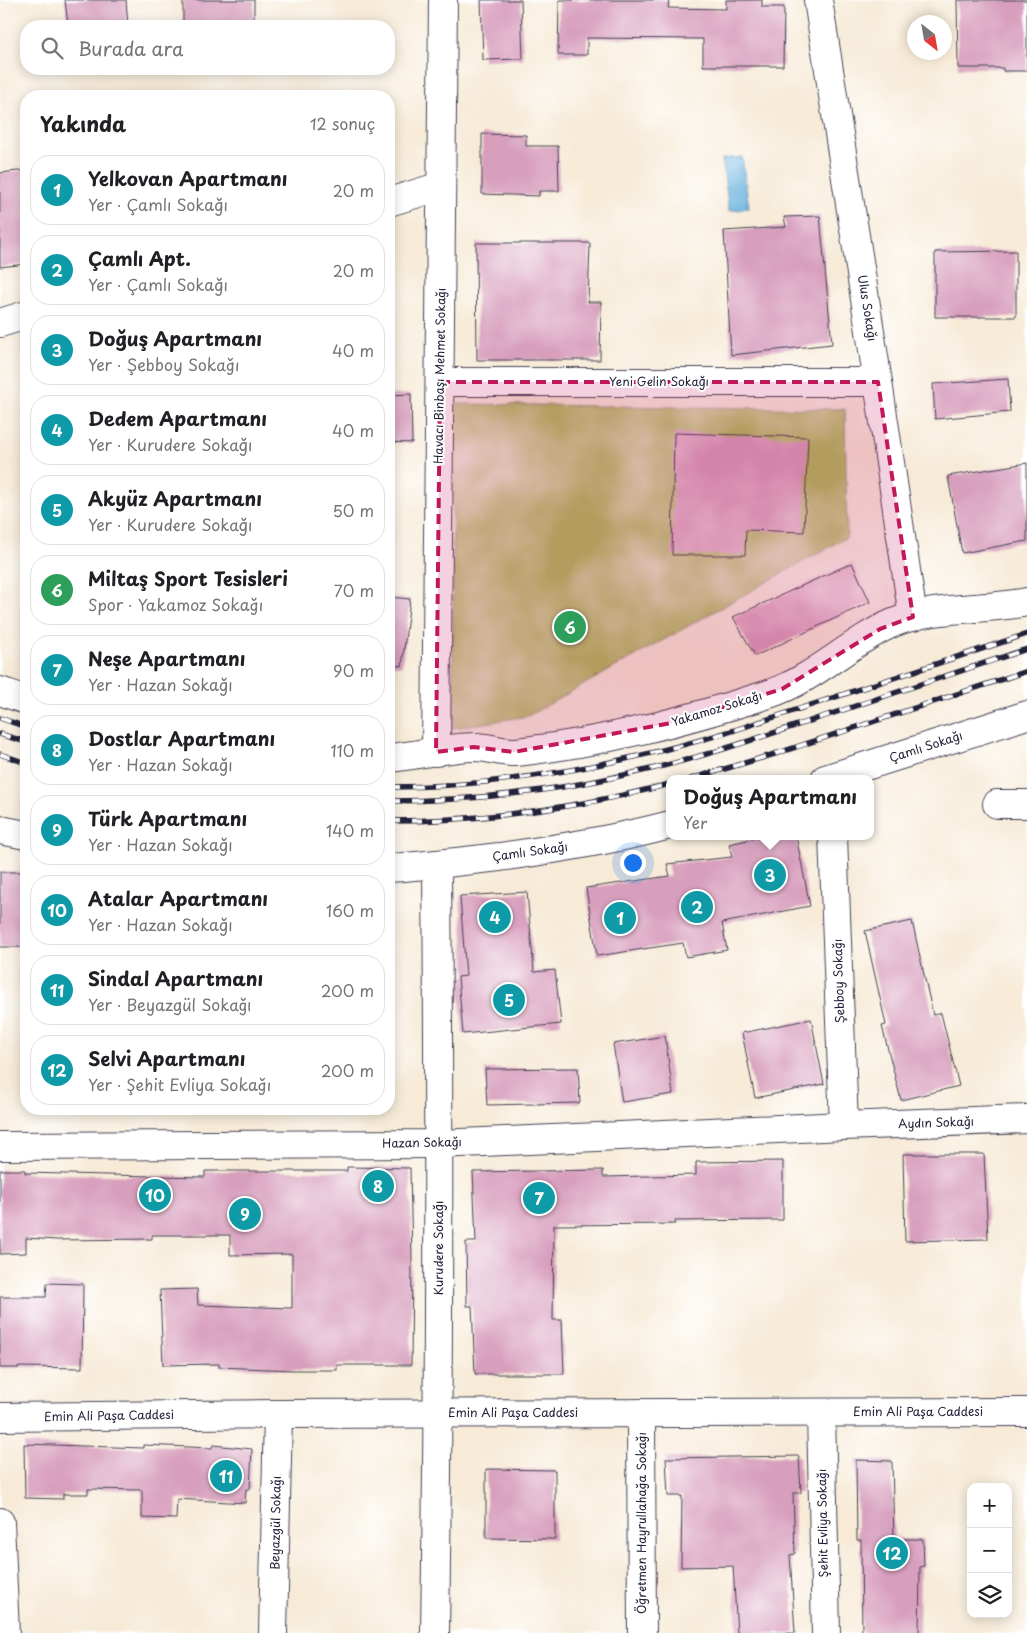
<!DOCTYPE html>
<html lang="tr">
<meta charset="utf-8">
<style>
body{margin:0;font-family:"Playpen Sans",sans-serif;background:#f2f2f2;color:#202124}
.controls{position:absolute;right:15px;bottom:15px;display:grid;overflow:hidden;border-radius:10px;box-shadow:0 2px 12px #0003}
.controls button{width:45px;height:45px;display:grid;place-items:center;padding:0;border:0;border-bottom:1px solid #e0e0e0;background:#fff;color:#202124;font:25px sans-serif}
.compass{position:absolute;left:907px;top:15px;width:45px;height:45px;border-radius:50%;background:#fff;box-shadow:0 2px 12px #0003;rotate:149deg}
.you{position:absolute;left:632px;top:862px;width:18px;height:18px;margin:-12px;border:4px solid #fff;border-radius:50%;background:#1a73e8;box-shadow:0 0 0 8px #1a73e833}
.badge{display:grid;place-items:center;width:32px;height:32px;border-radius:50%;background:#c8321e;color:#fff;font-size:16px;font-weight:700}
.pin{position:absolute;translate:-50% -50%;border:2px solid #fff;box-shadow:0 1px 5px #0006}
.popup{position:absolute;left:666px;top:775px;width:208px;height:65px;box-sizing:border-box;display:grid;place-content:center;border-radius:10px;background:#fff;filter:drop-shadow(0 1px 4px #0005);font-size:16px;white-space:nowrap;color:#757577}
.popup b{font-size:19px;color:#202124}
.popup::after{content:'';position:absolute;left:50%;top:100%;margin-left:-10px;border:10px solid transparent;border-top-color:#fff}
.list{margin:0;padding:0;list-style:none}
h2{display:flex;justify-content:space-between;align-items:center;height:65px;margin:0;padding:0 20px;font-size:21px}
h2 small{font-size:16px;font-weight:400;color:#757577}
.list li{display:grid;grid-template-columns:32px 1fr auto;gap:15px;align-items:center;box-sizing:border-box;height:70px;margin:0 10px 10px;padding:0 10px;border:1px solid #e0e0e0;border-radius:20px}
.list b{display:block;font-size:19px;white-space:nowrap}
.list p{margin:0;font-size:16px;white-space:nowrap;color:#757577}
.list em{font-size:16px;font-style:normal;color:#757577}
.icon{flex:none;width:28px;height:28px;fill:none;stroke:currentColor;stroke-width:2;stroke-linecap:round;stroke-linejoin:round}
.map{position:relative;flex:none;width:1027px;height:1633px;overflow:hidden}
.search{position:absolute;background:#fff;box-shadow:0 2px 12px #0003;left:20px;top:20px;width:375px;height:55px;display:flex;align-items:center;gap:12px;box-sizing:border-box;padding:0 18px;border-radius:20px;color:#757577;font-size:19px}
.panel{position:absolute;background:#fff;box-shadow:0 2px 12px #0003;left:20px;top:90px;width:375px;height:1025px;border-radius:20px}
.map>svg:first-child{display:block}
.green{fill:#b0be61;stroke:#69704e}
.water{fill:#65b0de;stroke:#44698c}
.building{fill:#d89fbd}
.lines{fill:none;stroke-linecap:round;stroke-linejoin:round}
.minor-casing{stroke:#424053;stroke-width:30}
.minor{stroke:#fff;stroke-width:28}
.rail-casing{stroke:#22223b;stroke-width:5.5}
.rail{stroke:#fff;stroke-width:4;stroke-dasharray:11;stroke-linecap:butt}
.marked{fill:#c2185b;fill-opacity:0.2;stroke:#c2185b;stroke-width:4;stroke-dasharray:10 6;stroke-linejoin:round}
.labels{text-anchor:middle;stroke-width:4;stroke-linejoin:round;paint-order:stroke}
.street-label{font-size:12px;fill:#22223b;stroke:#fff}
</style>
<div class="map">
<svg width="1027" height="1633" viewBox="0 0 1027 1633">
<rect width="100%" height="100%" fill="#fff"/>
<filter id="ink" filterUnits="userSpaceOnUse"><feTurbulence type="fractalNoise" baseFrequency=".02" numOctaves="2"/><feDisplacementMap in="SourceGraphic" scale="10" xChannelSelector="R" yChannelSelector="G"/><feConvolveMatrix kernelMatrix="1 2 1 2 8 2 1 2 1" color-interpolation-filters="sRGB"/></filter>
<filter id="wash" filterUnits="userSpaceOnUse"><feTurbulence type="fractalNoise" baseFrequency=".0096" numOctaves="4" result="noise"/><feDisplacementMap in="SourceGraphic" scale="20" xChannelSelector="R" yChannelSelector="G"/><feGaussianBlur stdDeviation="1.12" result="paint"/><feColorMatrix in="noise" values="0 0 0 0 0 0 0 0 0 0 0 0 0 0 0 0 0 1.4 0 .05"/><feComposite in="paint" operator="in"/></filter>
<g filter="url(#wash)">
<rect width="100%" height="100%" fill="#f7ebd8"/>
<path class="green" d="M453 404 845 409 847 537 528 716 453 728Z"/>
<path class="water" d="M742 157 749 208 729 211 722 159Z"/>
<g id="blocks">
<g class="building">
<path d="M65 0H126L128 26H68Z"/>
<rect x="183" y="0" width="71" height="26"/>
<path d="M481 0H521L523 59 483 60Z"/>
<path d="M559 0H669L668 8 726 9V0H762V7H784L783 66H703V39L587 38V55H558Z"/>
<path d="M957 0H1027V71H1003V68H958Z"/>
<path d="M482 134 526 135V146H558L559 191H539V196L482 194Z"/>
<path d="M26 170V264L0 267V173Z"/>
<path d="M820 216 832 344 731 355 724 231 786 227 784 217Z"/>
<path d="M476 243H590L588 302H601L600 360H477Z"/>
<path d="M1016 251V317H935V252Z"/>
<path d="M1008 379 1010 412 935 419 933 384Z"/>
<path d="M411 394 412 443 389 442V395Z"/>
<path d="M674 433 808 437 804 532 746 530 745 555H672Z"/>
<path d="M1027 463V541L962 553 948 476Z"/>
<path d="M852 563 870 602 755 656 733 617Z"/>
<path d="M389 597 410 599 402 666 389 665Z"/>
<path d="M766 836H796L810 906 722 923 727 950 686 957 683 943 597 956 586 888 670 876 667 864 732 857 729 844Z"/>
<rect x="0" y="872" width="26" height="75"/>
<path d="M527 892 534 972 555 970 561 1024 463 1034 458 977 466 976 460 896Z"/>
<path d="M912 921 933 1015 941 1013 959 1086 901 1100 882 1026 886 1025 865 931Z"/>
<path d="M811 1019 824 1084 755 1098 742 1033Z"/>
<path d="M665 1036 673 1094 622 1102 613 1044Z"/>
<path d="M578 1068 580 1103 487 1105 485 1069Z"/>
<path d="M903 1154H984L988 1239 905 1241Z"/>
<path d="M783 1161V1220L675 1221V1224L554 1225 553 1320H562L564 1374H475L472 1306H467L466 1242H476L473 1172 603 1170V1177L696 1175V1162Z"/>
<path d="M347 1167 410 1168 412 1260 411 1365H337V1370H293L219 1367V1364L163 1365 160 1290 197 1289 198 1305 292 1308V1254L230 1255V1235H152V1239L57 1240 26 1238V1253L0 1254V1170H25V1173L106 1175 205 1177V1171H347Z"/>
<path d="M47 1283 83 1284 82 1368 19 1367V1368H0V1297H46Z"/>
<path d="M24 1444 143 1448V1445L212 1448 213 1445 252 1449 250 1489H246L245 1503 177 1499 176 1519 142 1518V1490L88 1489V1494H63V1499L25 1498Z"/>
<path d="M799 1456 801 1493H793L795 1554 790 1555 795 1633H737L733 1566 681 1567 682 1496H668L666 1458Z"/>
<path d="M856 1460 892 1461 894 1539H923L924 1566 920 1567 919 1633H862L861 1540H857Z"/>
<path d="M486 1469 555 1470V1539L486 1538Z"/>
</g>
</g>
</g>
<g filter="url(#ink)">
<use href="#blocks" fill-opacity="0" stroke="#424053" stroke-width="1"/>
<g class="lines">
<g class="minor-casing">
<g id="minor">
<path d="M818 0 878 382 913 617"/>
<path d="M389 202 441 186"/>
<path d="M0 323 26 315"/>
<path d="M440 382H878"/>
<path d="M0 691 26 700"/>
<path d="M436 752 443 0"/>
<path d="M389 758C417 756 446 747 475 747 489 747 502 753 516 752 602 743 687 720 769 694 815 679 849 642 893 623 935 605 983 611 1027 602"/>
<path d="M825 779 1027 715"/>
<path d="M997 804H1027"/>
<path d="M0 830 26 835"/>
<path d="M833 836 844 1126"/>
<path d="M389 868C426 866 463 861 500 857 557 849 614 840 670 825"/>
<path d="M0 1146 439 1144 844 1126 1027 1119"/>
<path d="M641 1413 642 1633"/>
<path d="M821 1413 826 1633"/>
<path d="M0 1417 278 1414 1027 1412"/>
<path d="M0 1522 5 1633"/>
<path d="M273 1633 278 1414"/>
<path d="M435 1633C439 1377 439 1120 437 864"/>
</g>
</g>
<use href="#minor" class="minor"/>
<g class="rail-casing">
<g id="rail">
<path d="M0 718 26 727"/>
<path d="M0 734 26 742"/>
<path d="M0 754 26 763"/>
<path d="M691 779 778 753 1027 671"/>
<path d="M389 787C506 787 623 764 735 730L1027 634"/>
<path d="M389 801C470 801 550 792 629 774 695 760 758 738 822 717 890 694 959 672 1027 649"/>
<path d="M389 821C484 821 578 808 670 784"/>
</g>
</g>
<use href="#rail" class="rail"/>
</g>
</g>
<path class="marked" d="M440 382H878L913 617 880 629 782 689 671 723 514 752 474 747 436 752Z"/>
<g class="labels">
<g class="street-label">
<text transform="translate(867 308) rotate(81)" y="4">Ulus Sokağı</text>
<text transform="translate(440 376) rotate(-89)" y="4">Havacı Binbaşı Mehmet Sokağı</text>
<text x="659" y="386">Yeni Gelin Sokağı</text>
<text transform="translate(717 709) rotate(-17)" y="4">Yakamoz Sokağı</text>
<text transform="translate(926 747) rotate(-18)" y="4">Çamlı Sokağı</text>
<text transform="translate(530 852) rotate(-8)" y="4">Çamlı Sokağı</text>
<text transform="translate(839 981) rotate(-92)" y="4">Şebboy Sokağı</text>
<text transform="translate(936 1123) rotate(-2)" y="4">Aydın Sokağı</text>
<text transform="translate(422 1143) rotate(-1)" y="4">Hazan Sokağı</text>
<text transform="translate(439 1248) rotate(-90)" y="4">Kurudere Sokağı</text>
<text x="918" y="1416">Emin Ali Paşa Caddesi</text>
<text x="513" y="1417">Emin Ali Paşa Caddesi</text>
<text transform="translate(109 1416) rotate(-1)" y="4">Emin Ali Paşa Caddesi</text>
<text transform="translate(276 1523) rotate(-89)" y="4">Beyazgül Sokağı</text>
<text transform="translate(642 1523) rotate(-90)" y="4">Öğretmen Hayrullahağa Sokağı</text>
<text transform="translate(823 1523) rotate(-91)" y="4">Şehit Evliya Sokağı</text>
</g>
</g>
</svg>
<div class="controls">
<button>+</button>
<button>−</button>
<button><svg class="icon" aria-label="layers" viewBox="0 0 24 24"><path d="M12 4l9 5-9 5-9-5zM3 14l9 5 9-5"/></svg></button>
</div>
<svg class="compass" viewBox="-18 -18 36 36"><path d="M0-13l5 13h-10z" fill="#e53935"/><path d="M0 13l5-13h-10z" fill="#757577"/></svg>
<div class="you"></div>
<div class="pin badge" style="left:620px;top:918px;background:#0f9aa8">1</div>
<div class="pin badge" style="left:697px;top:907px;background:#0f9aa8">2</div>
<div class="pin badge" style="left:770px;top:875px;background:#0f9aa8">3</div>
<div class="popup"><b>Doğuş Apartmanı</b>Yer</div>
<div class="pin badge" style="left:495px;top:917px;background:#0f9aa8">4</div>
<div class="pin badge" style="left:509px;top:1000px;background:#0f9aa8">5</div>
<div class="pin badge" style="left:570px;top:627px;background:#2e9e5b">6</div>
<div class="pin badge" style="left:539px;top:1198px;background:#0f9aa8">7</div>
<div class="pin badge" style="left:378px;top:1186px;background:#0f9aa8">8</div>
<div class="pin badge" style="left:245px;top:1214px;background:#0f9aa8">9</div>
<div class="pin badge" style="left:155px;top:1195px;background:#0f9aa8">10</div>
<div class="pin badge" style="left:226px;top:1476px;background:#0f9aa8">11</div>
<div class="pin badge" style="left:892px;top:1553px;background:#0f9aa8">12</div>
<div class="search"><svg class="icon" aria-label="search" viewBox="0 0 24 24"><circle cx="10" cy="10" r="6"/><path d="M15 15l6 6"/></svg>Burada ara</div>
<section class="panel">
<h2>Yakında<small>12 sonuç</small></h2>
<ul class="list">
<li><span class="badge" style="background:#0f9aa8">1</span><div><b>Yelkovan Apartmanı</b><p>Yer · Çamlı Sokağı</p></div><em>20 m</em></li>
<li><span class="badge" style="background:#0f9aa8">2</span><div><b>Çamlı Apt.</b><p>Yer · Çamlı Sokağı</p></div><em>20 m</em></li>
<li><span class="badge" style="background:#0f9aa8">3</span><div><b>Doğuş Apartmanı</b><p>Yer · Şebboy Sokağı</p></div><em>40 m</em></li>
<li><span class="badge" style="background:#0f9aa8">4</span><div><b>Dedem Apartmanı</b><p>Yer · Kurudere Sokağı</p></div><em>40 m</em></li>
<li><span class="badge" style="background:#0f9aa8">5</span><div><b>Akyüz Apartmanı</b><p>Yer · Kurudere Sokağı</p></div><em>50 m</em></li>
<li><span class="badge" style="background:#2e9e5b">6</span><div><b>Miltaş Sport Tesisleri</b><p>Spor · Yakamoz Sokağı</p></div><em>70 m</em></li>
<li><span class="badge" style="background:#0f9aa8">7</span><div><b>Neşe Apartmanı</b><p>Yer · Hazan Sokağı</p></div><em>90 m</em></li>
<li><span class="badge" style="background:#0f9aa8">8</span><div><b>Dostlar Apartmanı</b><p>Yer · Hazan Sokağı</p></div><em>110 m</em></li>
<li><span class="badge" style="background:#0f9aa8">9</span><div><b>Türk Apartmanı</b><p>Yer · Hazan Sokağı</p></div><em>140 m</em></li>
<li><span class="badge" style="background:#0f9aa8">10</span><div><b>Atalar Apartmanı</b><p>Yer · Hazan Sokağı</p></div><em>160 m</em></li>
<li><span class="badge" style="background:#0f9aa8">11</span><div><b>Sindal Apartmanı</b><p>Yer · Beyazgül Sokağı</p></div><em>200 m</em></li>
<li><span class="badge" style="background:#0f9aa8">12</span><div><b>Selvi Apartmanı</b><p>Yer · Şehit Evliya Sokağı</p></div><em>200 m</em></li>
</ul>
</section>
</div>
